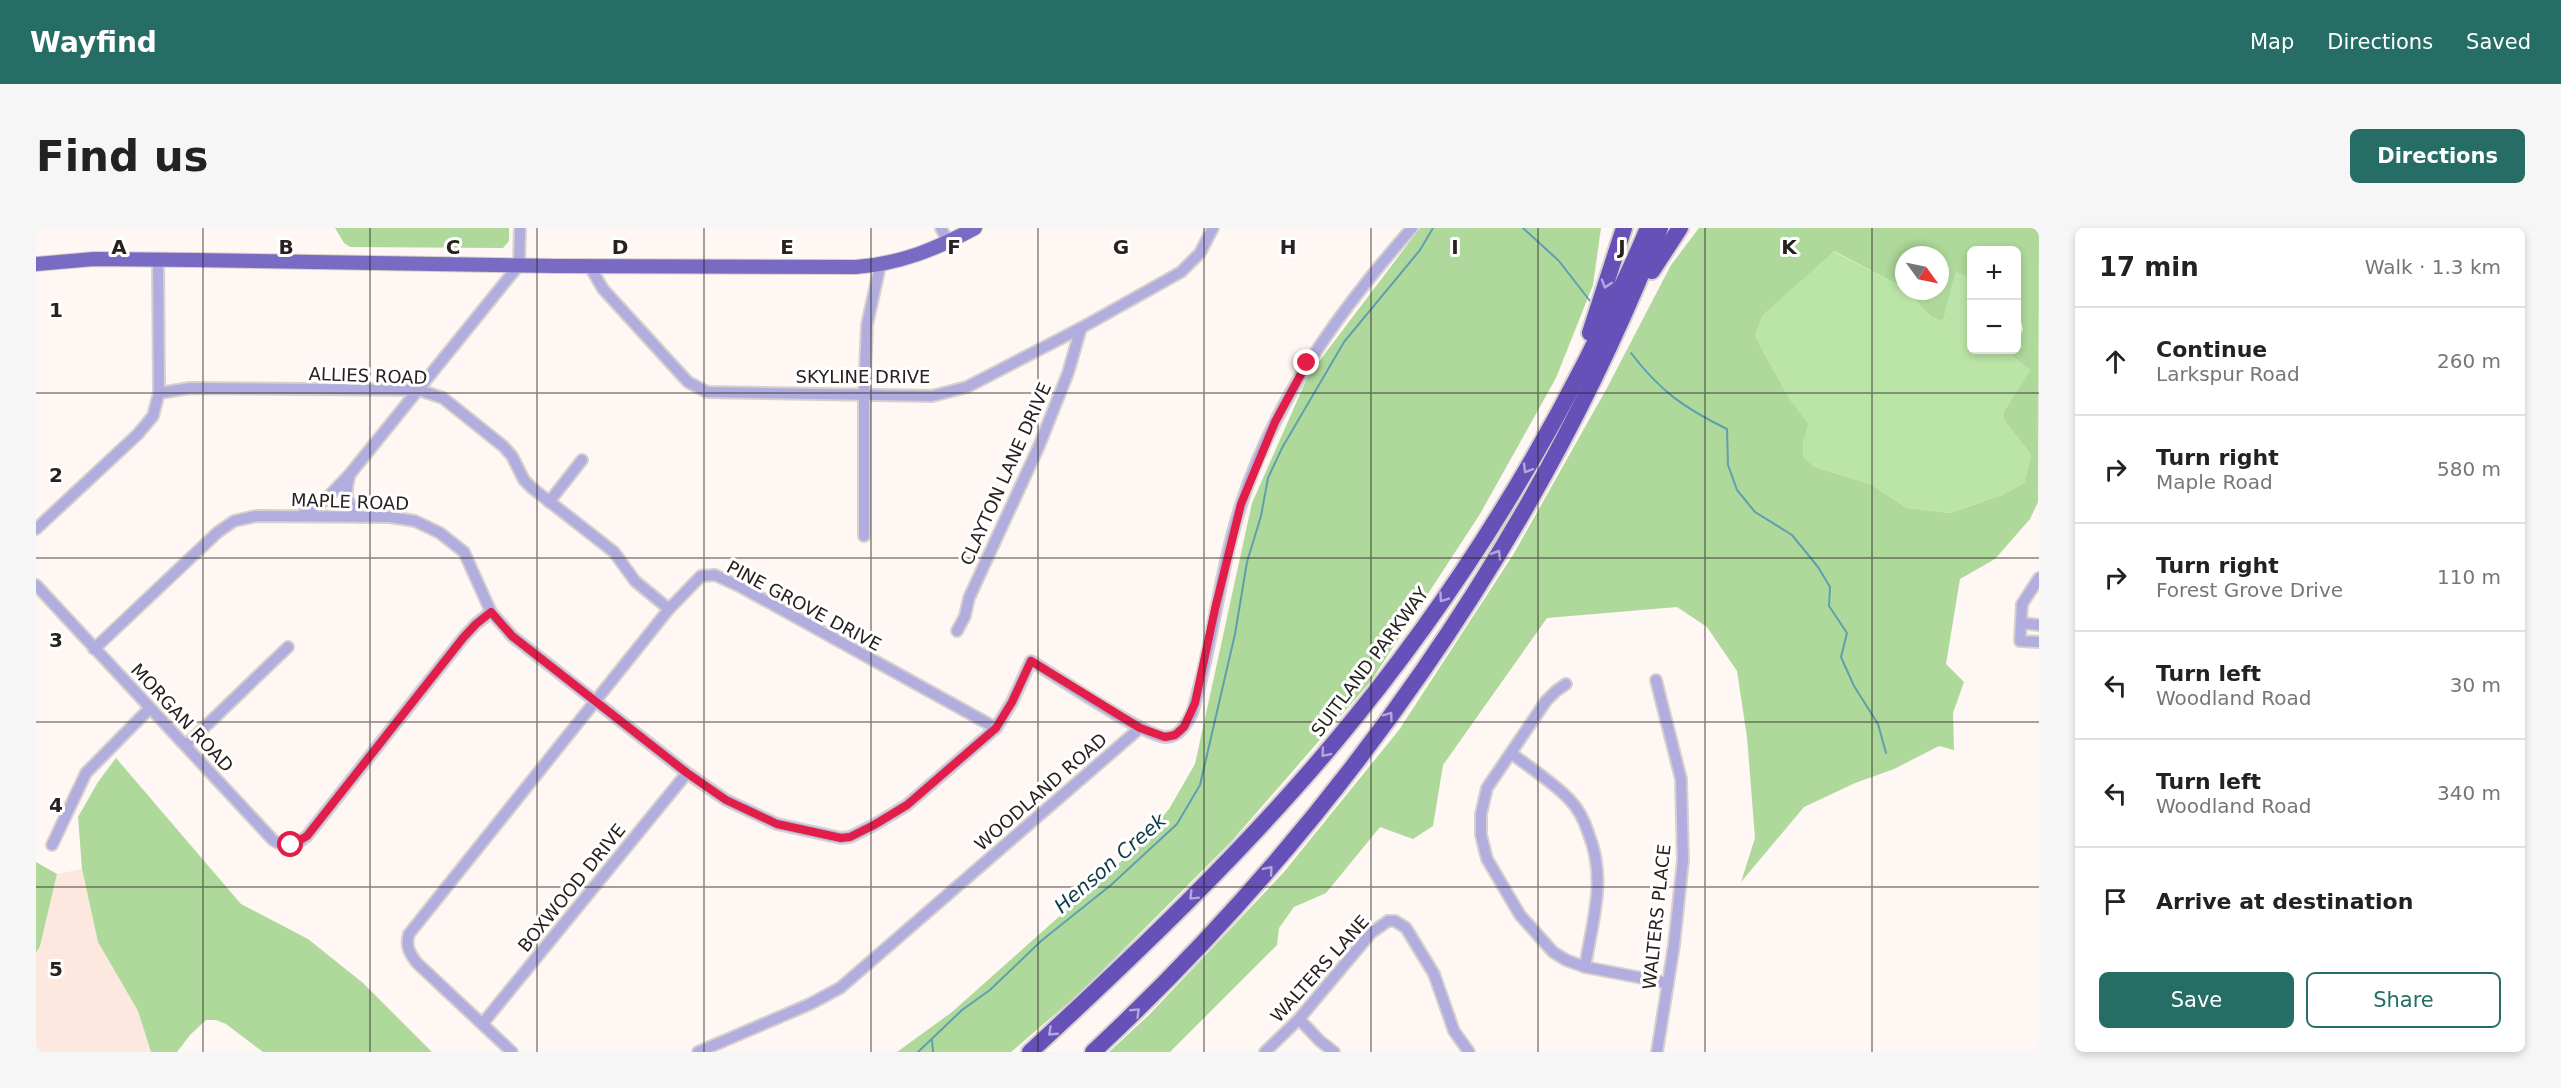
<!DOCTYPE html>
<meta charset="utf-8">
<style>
body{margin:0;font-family:"DejaVu Sans",sans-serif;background:#f6f6f6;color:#222}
.controls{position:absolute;right:18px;top:18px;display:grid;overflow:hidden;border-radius:9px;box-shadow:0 3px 9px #0003}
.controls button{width:54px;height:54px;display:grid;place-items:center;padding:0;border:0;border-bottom:2px solid #e0e0e0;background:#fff;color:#222;font:30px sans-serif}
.compass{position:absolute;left:1859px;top:18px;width:54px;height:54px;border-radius:50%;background:#fff;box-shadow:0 3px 9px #0003;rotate:123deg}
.stop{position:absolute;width:18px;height:18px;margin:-14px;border:4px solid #e11d48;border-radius:50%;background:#fff}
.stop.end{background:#e11d48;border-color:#fff;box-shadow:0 2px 6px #0008}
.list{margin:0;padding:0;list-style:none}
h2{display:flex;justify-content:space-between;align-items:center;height:78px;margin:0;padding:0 24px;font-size:26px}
h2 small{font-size:20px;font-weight:400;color:#767676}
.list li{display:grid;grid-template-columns:39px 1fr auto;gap:18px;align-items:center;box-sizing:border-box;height:108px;padding:0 24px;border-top:2px solid #e0e0e0}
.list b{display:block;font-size:22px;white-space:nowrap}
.list p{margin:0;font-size:20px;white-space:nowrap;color:#767676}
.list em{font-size:20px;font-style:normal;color:#767676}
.actions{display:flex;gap:12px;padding:18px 24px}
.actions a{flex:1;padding:14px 0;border:2px solid #266e65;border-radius:9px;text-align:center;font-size:21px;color:#266e65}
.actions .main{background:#266e65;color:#fff}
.icon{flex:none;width:33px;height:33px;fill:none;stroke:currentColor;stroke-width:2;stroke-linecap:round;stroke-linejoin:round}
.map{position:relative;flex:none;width:2003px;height:824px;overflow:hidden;border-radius:9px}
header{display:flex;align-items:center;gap:36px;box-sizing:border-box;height:84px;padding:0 30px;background:#266e65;color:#fff}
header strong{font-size:28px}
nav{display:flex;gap:33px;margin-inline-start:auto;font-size:21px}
.intro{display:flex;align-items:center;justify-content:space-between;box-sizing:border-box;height:144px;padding:0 36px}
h1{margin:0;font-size:42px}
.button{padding:15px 27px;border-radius:9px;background:#266e65;color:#fff;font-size:21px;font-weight:700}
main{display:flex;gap:36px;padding:0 36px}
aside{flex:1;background:#fff;border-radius:9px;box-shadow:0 3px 9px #0003}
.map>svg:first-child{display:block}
.built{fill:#fde8df}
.green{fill:#bbe5a7}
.forest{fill:#aed99a;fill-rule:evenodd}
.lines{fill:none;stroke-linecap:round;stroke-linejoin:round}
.stream{stroke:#609eb0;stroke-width:2}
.minor-casing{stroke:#d7d0cd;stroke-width:14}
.major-casing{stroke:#d7d0cd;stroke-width:16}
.highway-casing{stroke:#d7d0cd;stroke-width:20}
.minor{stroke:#b1adde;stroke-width:10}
.major{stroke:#796bc3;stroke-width:14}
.highway{stroke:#6551b7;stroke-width:16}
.oneway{stroke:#b2a8db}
.route{stroke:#e11d48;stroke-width:8}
.grid{fill:none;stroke:#28211f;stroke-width:1.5;stroke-opacity:0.55}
.labels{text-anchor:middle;stroke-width:6;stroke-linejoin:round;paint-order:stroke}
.street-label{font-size:18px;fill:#28211f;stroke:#fff}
.water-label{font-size:20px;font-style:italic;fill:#103b47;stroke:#fff}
.grid-label{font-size:20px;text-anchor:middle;font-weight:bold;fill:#28211f;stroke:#fff;stroke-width:6;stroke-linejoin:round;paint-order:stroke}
</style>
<header>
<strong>Wayfind</strong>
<nav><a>Map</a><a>Directions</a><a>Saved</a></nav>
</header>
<div class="intro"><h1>Find us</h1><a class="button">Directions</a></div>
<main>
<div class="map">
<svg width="2003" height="824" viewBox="0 0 2003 824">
<rect width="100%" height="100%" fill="#fef7f3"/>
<path class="built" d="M46 641 62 714 102 783 115 824H0V725L4 718 21 646Z"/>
<path class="green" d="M1797 23 1868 60V63H1871L1895 89 1907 93 1920 43 1935 49 1936 122H1977L1975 127 1996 142 1968 183V192L1995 227 1988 255 1966 267 1914 285 1871 280 1834 256 1779 239 1767 229V215L1771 196 1753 170 1719 108 1727 87Z"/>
<g class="forest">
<path d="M299 0H473V13L467 20 314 19 308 15Z"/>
<path d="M1384 0H1565L1557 57 1520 150 1444 286 1335 453 1195 614 1045 764 975 824H861L916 784 1100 620 1133 581 1159 536 1216 275 1272 148Z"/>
<path d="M1663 0H2003L2002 274 1994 291 1959 331 1924 351 1910 436 1928 454 1917 485 1918 522 1903 518 1858 541 1819 555 1768 579 1705 654 1719 610 1711 509 1701 443 1671 399 1641 379 1511 390 1407 537 1397 598 1377 611 1344 599 1290 665 1258 679 1243 700 1241 717 1134 824H1073L1113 787 1248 644 1363 502 1477 327 1571 160 1635 37ZM1953 18 1956 22H1980L1981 79 1987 101 1981 115 1980 122H1977L1975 127 1995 142 1968 183V192L1995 227 1988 255 1966 267 1914 285 1871 280 1834 256 1779 239 1767 229V215L1772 196 1753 170 1719 108 1727 87 1798 23 1868 60V27H1904V63H1871L1895 89 1907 93 1920 44 1935 50 1936 22H1950Z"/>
<path d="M80 530 205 676 272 711 327 755 396 824H227L190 796 180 792H170L154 807 141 824H115L102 783 62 714 46 641 42 589 62 554Z"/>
<path d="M0 634 21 646 4 718 0 725Z"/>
</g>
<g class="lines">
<g class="stream">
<path d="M1487 0 1523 33 1554 73"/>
<path d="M1595 125C1624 163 1648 180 1691 201L1692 237 1701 262 1719 284 1756 307 1782 339 1794 359 1793 378 1811 405 1805 429 1818 458 1842 496 1850 525"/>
<path d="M896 812 897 824"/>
<path d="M882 824 926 782 954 762 1005 713 1075 657 1141 596 1164 557 1199 406 1211 334 1225 288 1232 250 1246 220 1308 114 1384 22 1397 0"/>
</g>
<g class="minor-casing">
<g id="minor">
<path d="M905 0 912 14"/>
<path d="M553 37 567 61 652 154 671 164 896 168 931 159 1045 100 1145 44 1164 25 1177 0"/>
<path d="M123 165 154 160 383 162 407 170 467 218 476 228 488 252 496 260 578 324 599 353 633 381"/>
<path d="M313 250C308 268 311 276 325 289"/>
<path d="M513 274 546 232"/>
<path d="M267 286 289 272 314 246 483 37 484 0"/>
<path d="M0 301 102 206 117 188 123 165 122 32"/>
<path d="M828 308V167L831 97 844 38"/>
<path d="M2003 350 1986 376 1984 413 2003 414"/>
<path d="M0 357 237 612C249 620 260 617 271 608L427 410 440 396 455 384"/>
<path d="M1986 395 2003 397"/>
<path d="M921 403 929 388 933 370 1003 218 1032 145 1045 100"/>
<path d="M58 421 182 304 198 293 220 288 354 289 379 293 404 305 428 324 455 384 476 408 651 545 690 572 741 596 805 610 814 609 838 597 871 577 960 500 976 474 995 433C1018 447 1108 508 1129 509 1143 510 1151 495 1156 485 1177 417 1183 345 1205 277 1239 171 1303 83 1376 0"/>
<path d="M1620 452 1645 551 1647 632 1638 717 1621 824"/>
<path d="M1530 456 1520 463 1510 473 1451 560 1445 586V607L1451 631 1484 687 1517 724 1530 732 1549 739 1632 755"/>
<path d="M150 517 252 419"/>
<path d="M1475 525C1494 540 1517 554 1533 571 1543 581 1549 594 1553 607 1571 652 1556 694 1549 739"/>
<path d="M16 617 50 545 114 480"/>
<path d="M1263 791 1284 813 1298 824"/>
<path d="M447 795 651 545"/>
<path d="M476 824 381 735C374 726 369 718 373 706L633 381 665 348 679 347 705 359 960 500"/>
<path d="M662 824 774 776 804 760 1104 500"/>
<path d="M1229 824 1263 791 1335 705 1352 693H1359L1370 700 1398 746 1418 803 1433 824"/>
</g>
</g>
<g class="major-casing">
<path id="major" d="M0 36 58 31 158 32 520 38 820 39C864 36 900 21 939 0"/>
</g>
<g class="highway-casing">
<g id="highway">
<path d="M1616 43 1644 0"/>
<path d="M1554 105 1588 0"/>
<path d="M994 824C1100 726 1205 626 1298 515 1427 361 1533 185 1612 0"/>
<path d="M1057 824C1300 598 1503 310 1624 0"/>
</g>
</g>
<use href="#minor" class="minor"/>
<use href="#major" class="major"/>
<use href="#highway" class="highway"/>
</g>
<defs><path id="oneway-chevron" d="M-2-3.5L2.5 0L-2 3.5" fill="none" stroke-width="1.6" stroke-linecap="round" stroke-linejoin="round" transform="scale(1.5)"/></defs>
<g class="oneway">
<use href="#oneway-chevron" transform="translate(1570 56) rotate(107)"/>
<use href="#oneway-chevron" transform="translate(1491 241) rotate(121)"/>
<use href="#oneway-chevron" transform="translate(1461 326) rotate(-59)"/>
<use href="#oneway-chevron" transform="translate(1407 370) rotate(125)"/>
<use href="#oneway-chevron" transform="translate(1353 488) rotate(-54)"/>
<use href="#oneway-chevron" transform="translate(1289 525) rotate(130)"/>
<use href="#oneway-chevron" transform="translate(1233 642) rotate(-50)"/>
<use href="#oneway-chevron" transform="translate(1157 668) rotate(135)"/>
<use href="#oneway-chevron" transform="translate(1100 784) rotate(-44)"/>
<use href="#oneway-chevron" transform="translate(1016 804) rotate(137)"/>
</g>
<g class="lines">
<path class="route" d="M255 617 271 608 427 410 440 396 455 384 476 408 651 545 690 572 741 596 805 610 814 609 838 597 871 577 960 500 976 474 995 433 1104 500 1129 509 1139 507 1148 499 1159 475 1179 381 1205 276 1239 194 1271 135"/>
</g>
<path class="grid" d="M167 0V824M334 0V824M501 0V824M668 0V824M835 0V824M1002 0V824M1168 0V824M1335 0V824M1502 0V824M1669 0V824M1836 0V824M0 165H2003M0 330H2003M0 494H2003M0 659H2003"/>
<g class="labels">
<g class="street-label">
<text transform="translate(332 148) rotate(2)" y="6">ALLIES ROAD</text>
<text x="827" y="155">SKYLINE DRIVE</text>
<text transform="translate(970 246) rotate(-66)" y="6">CLAYTON LANE DRIVE</text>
<text transform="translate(314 274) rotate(2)" y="6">MAPLE ROAD</text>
<text transform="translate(768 378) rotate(28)" y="6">PINE GROVE DRIVE</text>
<text transform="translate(1334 434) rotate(-53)" y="6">SUITLAND PARKWAY</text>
<text transform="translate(146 490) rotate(47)" y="6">MORGAN ROAD</text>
<text transform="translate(1005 564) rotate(-41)" y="6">WOODLAND ROAD</text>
<text transform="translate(536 660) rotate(-51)" y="6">BOXWOOD DRIVE</text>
<text transform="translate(1621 689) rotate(-84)" y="6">WALTERS PLACE</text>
<text transform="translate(1284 741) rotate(-48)" y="6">WALTERS LANE</text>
</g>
<g class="water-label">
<text transform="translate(1074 635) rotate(-41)" y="7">Henson Creek</text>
</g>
</g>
<g class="grid-label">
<text x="83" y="26">A</text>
<text x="250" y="26">B</text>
<text x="417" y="26">C</text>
<text x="584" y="26">D</text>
<text x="751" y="26">E</text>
<text x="918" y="26">F</text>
<text x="1085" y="26">G</text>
<text x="1252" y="26">H</text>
<text x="1419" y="26">I</text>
<text x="1586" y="26">J</text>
<text x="1753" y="26">K</text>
<text x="20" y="89">1</text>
<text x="20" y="254">2</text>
<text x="20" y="419">3</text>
<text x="20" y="584">4</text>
<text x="20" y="748">5</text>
</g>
</svg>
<div class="controls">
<button>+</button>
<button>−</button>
</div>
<svg class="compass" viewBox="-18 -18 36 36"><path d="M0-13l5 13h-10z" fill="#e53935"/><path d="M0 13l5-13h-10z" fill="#767676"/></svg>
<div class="stop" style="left:255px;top:617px"></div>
<div class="stop end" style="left:1271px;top:135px"></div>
</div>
<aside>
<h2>17 min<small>Walk · 1.3 km</small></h2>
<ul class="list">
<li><svg class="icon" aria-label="ahead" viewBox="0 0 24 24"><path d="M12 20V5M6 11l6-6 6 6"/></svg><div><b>Continue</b><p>Larkspur Road</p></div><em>260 m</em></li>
<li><svg class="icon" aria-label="right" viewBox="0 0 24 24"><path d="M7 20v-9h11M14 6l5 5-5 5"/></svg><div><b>Turn right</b><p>Maple Road</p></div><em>580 m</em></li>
<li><svg class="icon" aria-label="right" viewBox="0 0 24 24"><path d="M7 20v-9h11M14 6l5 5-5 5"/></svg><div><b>Turn right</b><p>Forest Grove Drive</p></div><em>110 m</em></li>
<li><svg class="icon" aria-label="left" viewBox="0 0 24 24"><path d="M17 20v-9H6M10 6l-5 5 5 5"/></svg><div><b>Turn left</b><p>Woodland Road</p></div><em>30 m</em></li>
<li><svg class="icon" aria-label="left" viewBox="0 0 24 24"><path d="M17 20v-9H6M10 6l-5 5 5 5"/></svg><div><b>Turn left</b><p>Woodland Road</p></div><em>340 m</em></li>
<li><svg class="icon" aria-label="arrive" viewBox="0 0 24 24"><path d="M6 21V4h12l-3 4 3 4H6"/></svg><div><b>Arrive at destination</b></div></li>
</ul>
<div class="actions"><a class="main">Save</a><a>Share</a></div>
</aside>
</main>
